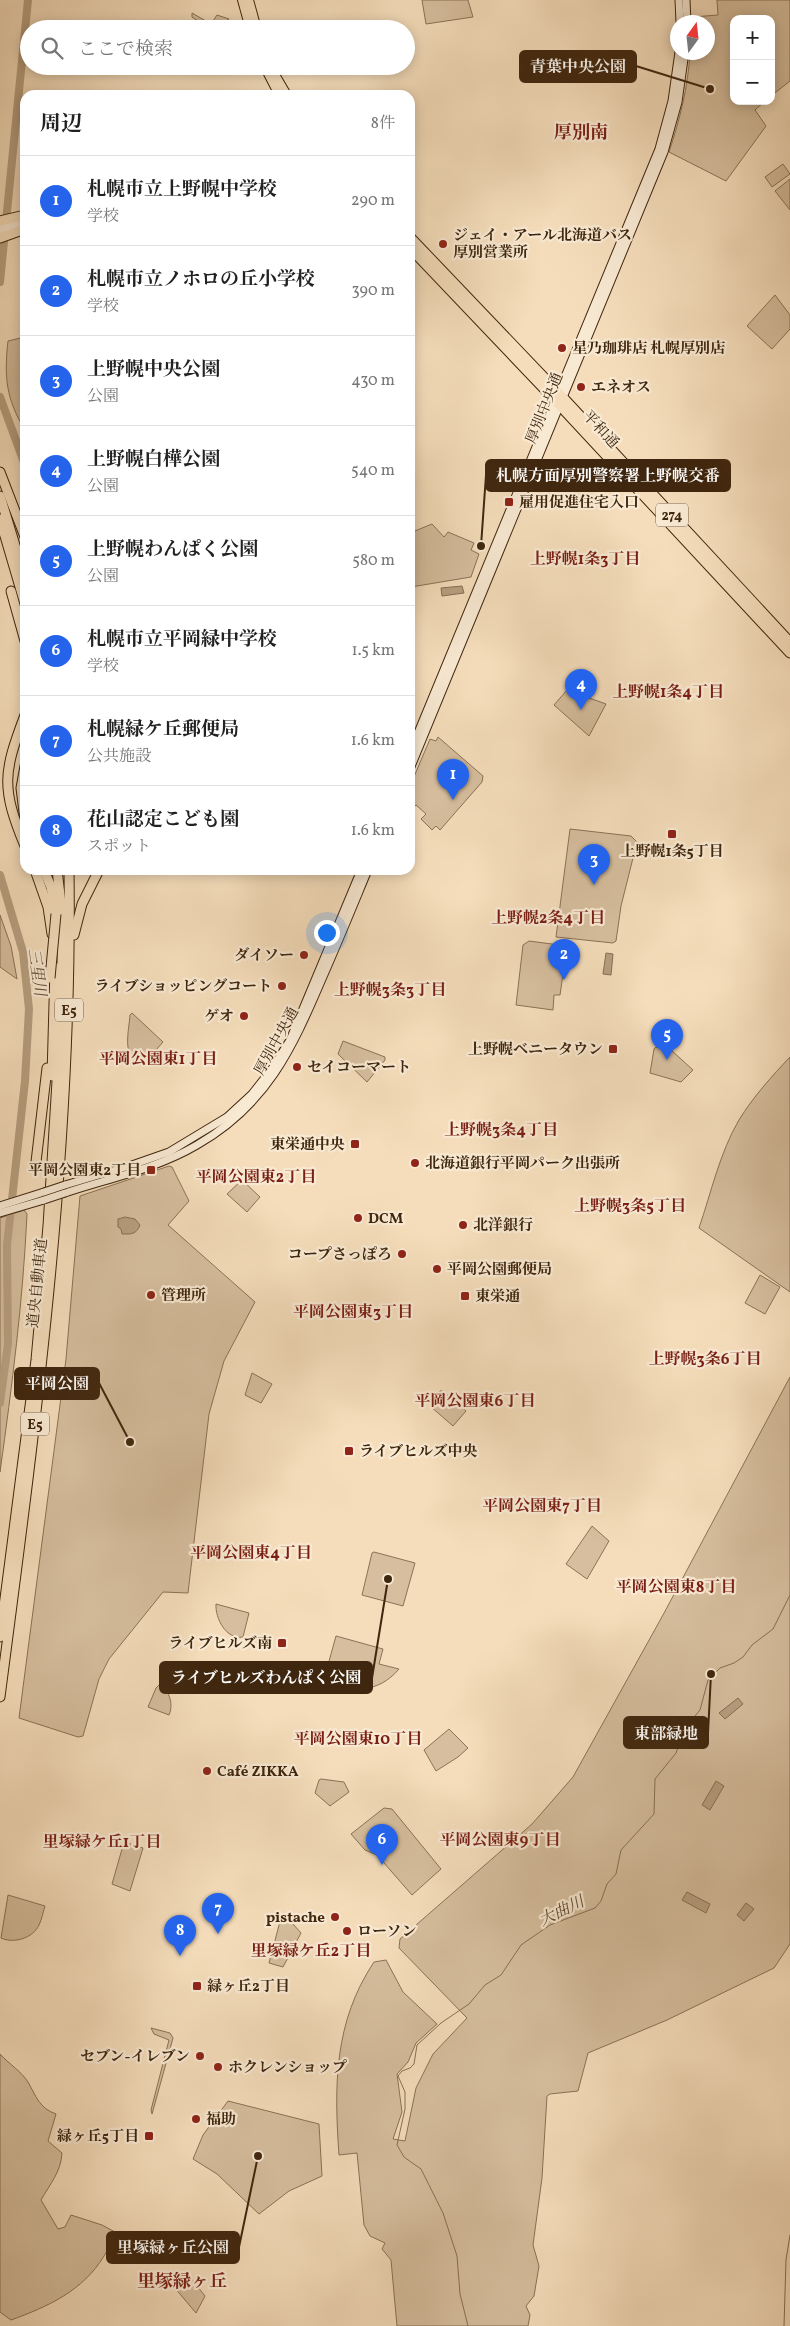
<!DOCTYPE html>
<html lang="ja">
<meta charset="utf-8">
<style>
body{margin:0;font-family:Vollkorn,"Noto Serif JP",serif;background:#f2f2f2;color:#222}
.controls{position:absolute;right:15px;top:15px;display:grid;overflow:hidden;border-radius:10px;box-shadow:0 2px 12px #0003}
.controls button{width:45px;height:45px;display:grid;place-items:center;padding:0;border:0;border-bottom:1px solid #e0e0e0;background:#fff;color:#222;font:25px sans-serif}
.compass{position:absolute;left:670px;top:15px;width:45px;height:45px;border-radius:50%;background:#fff;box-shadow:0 2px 12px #0003;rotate:15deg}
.you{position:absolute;left:326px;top:932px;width:18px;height:18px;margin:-12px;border:4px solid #fff;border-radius:50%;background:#1a73e8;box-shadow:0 0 0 8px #1a73e833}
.badge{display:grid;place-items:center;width:32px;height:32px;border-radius:50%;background:#2563eb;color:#fff;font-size:16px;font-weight:700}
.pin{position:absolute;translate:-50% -41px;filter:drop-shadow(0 1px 2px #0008)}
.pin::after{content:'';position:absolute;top:26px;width:18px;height:15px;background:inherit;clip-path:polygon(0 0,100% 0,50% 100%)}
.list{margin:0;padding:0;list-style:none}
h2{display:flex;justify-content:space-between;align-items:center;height:65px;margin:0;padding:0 20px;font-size:21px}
h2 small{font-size:16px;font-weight:400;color:#767676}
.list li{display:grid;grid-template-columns:32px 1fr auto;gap:15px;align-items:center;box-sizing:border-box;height:90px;padding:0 20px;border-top:1px solid #e0e0e0}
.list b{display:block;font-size:19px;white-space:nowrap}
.list p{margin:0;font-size:16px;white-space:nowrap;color:#767676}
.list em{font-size:16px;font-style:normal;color:#767676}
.icon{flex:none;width:28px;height:28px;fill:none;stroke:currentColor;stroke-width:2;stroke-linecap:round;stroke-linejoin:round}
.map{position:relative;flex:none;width:790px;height:2326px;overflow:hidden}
.search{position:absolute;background:#fff;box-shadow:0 2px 12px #0003;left:20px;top:20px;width:395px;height:55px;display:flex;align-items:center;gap:12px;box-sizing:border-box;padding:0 18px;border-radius:28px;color:#767676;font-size:19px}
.panel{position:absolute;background:#fff;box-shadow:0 2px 12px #0003;left:20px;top:90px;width:395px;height:785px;border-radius:15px}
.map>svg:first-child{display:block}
.green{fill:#d6be9e;stroke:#8a7256}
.water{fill:#b79f80;stroke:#876f52}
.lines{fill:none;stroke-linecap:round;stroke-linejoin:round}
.stream{stroke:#876f52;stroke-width:1}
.river{stroke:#b79f80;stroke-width:8}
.secondary-casing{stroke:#3f260e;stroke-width:9}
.primary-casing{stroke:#3f260e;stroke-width:10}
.highway-casing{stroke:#3f260e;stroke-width:11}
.secondary{stroke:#f8e9d3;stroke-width:7}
.primary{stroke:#f5ddbb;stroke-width:8}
.highway{stroke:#f5ddbb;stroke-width:9}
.secondary-bridge-casing{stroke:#3f260e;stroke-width:9;stroke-linecap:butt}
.highway-bridge-casing{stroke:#3f260e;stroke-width:11;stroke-linecap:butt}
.secondary-bridge{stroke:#f8e9d3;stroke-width:7}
.highway-bridge{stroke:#f5ddbb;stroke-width:9}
.poi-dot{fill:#8f2418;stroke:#f8e9d3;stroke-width:2}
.labels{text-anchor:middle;stroke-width:4.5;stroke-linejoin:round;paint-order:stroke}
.shield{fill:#f8e9d3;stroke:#766049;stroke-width:1}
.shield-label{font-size:14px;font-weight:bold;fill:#3f260e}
.poi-label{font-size:15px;font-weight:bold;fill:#3f260e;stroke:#f8e9d3;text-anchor:start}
.street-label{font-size:15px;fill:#3f260e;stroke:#f8e9d3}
.neighbourhood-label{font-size:16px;font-weight:bold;fill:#7a1f14;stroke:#f8e9d3}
.water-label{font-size:16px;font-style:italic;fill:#634a30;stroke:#f8e9d3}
.quarter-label{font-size:18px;font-weight:bold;fill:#7a1f14;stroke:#f8e9d3}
.leader{fill:none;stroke:#3f260e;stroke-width:2}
.callout-dot{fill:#3f260e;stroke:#f8e9d3;stroke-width:2}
.callout{fill:#3f260e;stroke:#3f260e;stroke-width:2}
.callout-label{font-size:16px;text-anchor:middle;font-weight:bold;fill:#fff}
</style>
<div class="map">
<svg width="790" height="2326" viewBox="0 0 790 2326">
<rect width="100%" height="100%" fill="#f5ddbb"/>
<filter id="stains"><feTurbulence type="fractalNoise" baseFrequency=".004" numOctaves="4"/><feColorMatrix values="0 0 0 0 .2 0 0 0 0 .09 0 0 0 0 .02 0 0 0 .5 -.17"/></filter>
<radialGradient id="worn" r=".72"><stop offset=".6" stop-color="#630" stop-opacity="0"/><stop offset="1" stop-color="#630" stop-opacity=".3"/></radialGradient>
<g class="green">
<path d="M422 0H468L473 17 426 24Z"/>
<path d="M717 0H790V81L771 96V19H734V101H765L755 110 766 126 726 181 669 152C680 119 688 87 690 53L708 52V22H692L693 17 718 15Z"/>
<path d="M192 13 211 24 217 15 229 19 225 22 228 29H210L192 17Z"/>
<path d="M783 164 790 174 772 187 765 177Z"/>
<path d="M790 179V210L775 191Z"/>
<path d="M775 295 790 315V329L772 349 747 326Z"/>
<path d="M25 337V430C6 399 4 377 8 341Z"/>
<path d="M432 524 444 537 448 532 474 543 471 550 479 554 471 577 411 587 410 533Z"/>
<path d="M567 690 606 704 589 736 554 705Z"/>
<path d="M438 737 483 776 482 782 440 830 436 826 432 830 421 819 426 814 416 805 410 811V786L430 739 436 741Z"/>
<path d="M570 829 631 836 637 842 621 906 616 941 613 943 556 937Z"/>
<path d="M0 915 11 946 17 979 0 967Z"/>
<path d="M529 941 567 946 560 995H554L553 1010 516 1005 523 945Z"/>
<path d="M132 1013 163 1042 156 1050 135 1062C123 1051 129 1030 130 1015Z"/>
<path d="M343 1041 385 1057V1060L367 1082 338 1054Z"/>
<path d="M656 1047 671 1050 693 1070 681 1082 650 1073 654 1049Z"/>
<path d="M790 1057V1292L699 1228C711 1193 720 1152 739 1120 753 1097 772 1076 790 1057Z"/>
<path d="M169 1166 172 1167 189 1201 168 1225 255 1302 224 1361 209 1414 188 1593 163 1592 109 1659 99 1679 83 1736 78 1737 19 1718 66 1359 80 1196Z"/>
<path d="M242 1180 260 1197 247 1212 227 1194Z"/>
<path d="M24 1210 27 1214C23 1301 12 1386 0 1472V1218Z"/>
<path d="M760 1275 780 1287 765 1314 745 1303Z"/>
<path d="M252 1373 272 1384 261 1403 245 1395Z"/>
<path d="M790 1377V1944L774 1968 667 2020 588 2053 578 2091 550 2094 547 2096 542 2178 533 2245 539 2266 534 2296 526 2306 530 2315 528 2326H397L391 2260 382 2249 385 2243 370 2236 364 2225 357 2153 339 2155C334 2085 334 2022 374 1962L386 1960 403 1992 437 2024 416 2043 408 2062 397 2074 402 2112 393 2139 405 2141 416 2088 433 2054 467 2018 399 1948 400 1939 532 1824 573 1777 663 1615Z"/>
<path d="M440 1391H443L466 1411 453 1426 430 1406Z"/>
<path d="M592 1526 609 1541 587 1579 566 1564Z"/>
<path d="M374 1552 415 1563 403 1606 362 1595 372 1553Z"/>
<path d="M216 1604 249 1613 243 1637C226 1640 215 1618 216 1604Z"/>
<path d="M336 1636 383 1649 379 1664 399 1669C378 1694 351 1692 323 1683Z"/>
<path d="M161 1683C169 1692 174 1704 169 1715L148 1707 156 1688Z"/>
<path d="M449 1729 468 1748 458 1757 436 1771 424 1750Z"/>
<path d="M321 1779 344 1782 349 1792 330 1806 315 1793 319 1780Z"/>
<path d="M384 1808 392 1809 441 1869 412 1895 377 1855 365 1850 351 1834Z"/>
<path d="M124 1842 143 1848 130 1891 112 1884Z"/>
<path d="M8 1895 45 1906C43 1912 42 1919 39 1925 33 1938 14 1944 1 1938Z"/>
<path d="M282 1914 285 1915 301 1933 283 1967 269 1963Z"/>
<path d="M151 2028 170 2033 173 2038 152 2114 151 2110 169 2040 154 2034Z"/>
<path d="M0 2054C8 2063 22 2072 28 2082 36 2096 39 2108 56 2114L48 2141 62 2153C61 2172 50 2184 41 2200L58 2229 65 2227 71 2215 102 2225 115 2232C113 2242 109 2248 104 2256 83 2291 47 2307 11 2320L0 2312Z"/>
<path d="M228 2101 319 2124 322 2176 289 2191 259 2214 217 2174 193 2159 203 2135Z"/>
<path d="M189 2276 205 2296 196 2313 174 2287Z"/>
</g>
<g class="water">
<path d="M462 586 464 593 442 596 441 588Z"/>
<path d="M606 953 613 954 611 975 603 974Z"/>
<path d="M125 1217 135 1219 140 1225C136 1235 131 1234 122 1234L121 1229 118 1227V1219Z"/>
<path d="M738 1698 743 1704 725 1719 719 1713Z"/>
<path d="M716 1781 724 1786 710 1810 702 1805Z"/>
<path d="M687 1892 710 1904 706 1913 682 1900Z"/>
<path d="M746 1903 754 1909 744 1921 737 1915Z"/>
</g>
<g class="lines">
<g class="stream">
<path d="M468 2326 460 2294 457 2256 443 2213 421 2169 404 2157 397 2145 405 2109V2092L398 2076 402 2071 410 2068 414 2064 417 2045 441 2023 469 2004 485 1985 501 1975 521 1945 550 1925 595 1908 601 1901 607 1884 616 1874 621 1850 654 1814 655 1779 676 1753 685 1728 700 1710 708 1680 720 1668 734 1663 743 1657 752 1645 773 1629 790 1595"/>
<path d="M784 2326 786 2260 790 2235"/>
</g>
<g class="river">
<path d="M0 282 28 0"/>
<path d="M0 397 25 465"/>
<path d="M0 875 23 952 29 1009 25 1081 7 1245 8 1344 0 1403"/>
</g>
<g class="secondary-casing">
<g id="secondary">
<path d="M679 0 680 22"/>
<path d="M686 0 687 22"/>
<path d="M0 226 25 219"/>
<path d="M0 231 25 225"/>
<path d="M410 752 659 149 672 101 679 52"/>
<path d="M410 769 664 152 678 102 685 52"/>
<path d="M65 1185 129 1166 169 1152 227 1117 252 1094 271 1070 290 1040 361 870"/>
<path d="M65 1193C110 1178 156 1169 197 1145 267 1105 292 1049 322 979 338 943 353 906 368 870"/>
<path d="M0 1206 44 1192"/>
<path d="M0 1213 44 1200"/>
</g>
</g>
<g class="primary-casing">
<g id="primary">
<path d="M242 0 250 29"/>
<path d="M249 0 257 29"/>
<path d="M264 66 279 95"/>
<path d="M270 66 287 95"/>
</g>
</g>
<g class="highway-casing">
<g id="highway">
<path d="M0 221 25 215"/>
<path d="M410 237 559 393 790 642"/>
<path d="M0 238 25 229"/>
<path d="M410 248 548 393 790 653"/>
<path d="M0 472 25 537"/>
<path d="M0 496 25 578"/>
<path d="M0 519 25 604"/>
<path d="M11 591 25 641"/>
<path d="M25 715C3 773 1 788 25 846"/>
<path d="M25 766 21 788 25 820"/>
<path d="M35 870 48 907 52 934"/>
<path d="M44 870 51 887 56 914"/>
<path d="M74 935 82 904 99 870"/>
<path d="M52 1076 55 967"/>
<path d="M36 1162 47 1068"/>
<path d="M0 1637 36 1360 48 1226 62 1001V912L57 870"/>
<path d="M0 1697C36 1422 73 1148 69 870"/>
</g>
</g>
<use href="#secondary" class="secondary"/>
<use href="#primary" class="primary"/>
<use href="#highway" class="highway"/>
<g class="secondary-bridge-casing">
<g id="secondary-bridge">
<path d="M44 1192 65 1185"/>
<path d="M44 1200 65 1193"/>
</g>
</g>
<g class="highway-bridge-casing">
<path id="highway-bridge" d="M50 978 56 914"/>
</g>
<use href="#secondary-bridge" class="secondary-bridge"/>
<use href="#highway-bridge" class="highway-bridge"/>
</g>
<g class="poi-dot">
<circle cx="443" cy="244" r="5"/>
<circle cx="562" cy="348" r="5"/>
<circle cx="581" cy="387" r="5"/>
<rect x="504" y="497" width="10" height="10" rx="2.5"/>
<rect x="667" y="829" width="10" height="10" rx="2.5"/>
<circle cx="304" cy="955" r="5"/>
<circle cx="282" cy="986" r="5"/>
<circle cx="244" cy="1016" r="5"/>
<rect x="608" y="1044" width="10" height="10" rx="2.5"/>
<circle cx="297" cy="1067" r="5"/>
<rect x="350" y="1139" width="10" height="10" rx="2.5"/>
<circle cx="415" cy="1163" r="5"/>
<rect x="146" y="1165" width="10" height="10" rx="2.5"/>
<circle cx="358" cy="1218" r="5"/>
<circle cx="463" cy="1225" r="5"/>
<circle cx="402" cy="1254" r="5"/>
<circle cx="437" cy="1269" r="5"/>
<circle cx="151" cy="1295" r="5"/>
<rect x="460" y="1291" width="10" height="10" rx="2.5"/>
<rect x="344" y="1446" width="10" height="10" rx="2.5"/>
<rect x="277" y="1638" width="10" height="10" rx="2.5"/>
<circle cx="207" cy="1771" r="5"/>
<circle cx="335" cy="1917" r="5"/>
<circle cx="347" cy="1931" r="5"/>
<rect x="192" y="1981" width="10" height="10" rx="2.5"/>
<circle cx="200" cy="2056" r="5"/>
<circle cx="218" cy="2067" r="5"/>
<circle cx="196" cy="2119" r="5"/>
<rect x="144" y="2131" width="10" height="10" rx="2.5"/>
</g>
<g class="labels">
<g class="shield">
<rect x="656" y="503.5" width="32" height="23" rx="4"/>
<rect x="55" y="998.5" width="28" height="23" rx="4"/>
<rect x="21" y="1412.5" width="28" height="23" rx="4"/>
</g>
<g class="shield-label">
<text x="672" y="520">274</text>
<text x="69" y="1015">E5</text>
<text x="35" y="1429">E5</text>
</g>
<g class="poi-label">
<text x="453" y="240">ジェイ・アール北海道バス<tspan x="453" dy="17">厚別営業所</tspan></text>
<text x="572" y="353">星乃珈琲店 札幌厚別店</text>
<text x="591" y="392">エネオス</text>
<text x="519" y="507">雇用促進住宅入口</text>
<text x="672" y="856" text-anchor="middle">上野幌1条5丁目</text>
<text x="294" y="960" text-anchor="end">ダイソー</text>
<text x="272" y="991" text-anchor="end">ライブショッピングコート</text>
<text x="234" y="1021" text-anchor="end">ゲオ</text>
<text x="603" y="1054" text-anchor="end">上野幌ベニータウン</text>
<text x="307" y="1072">セイコーマート</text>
<text x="345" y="1149" text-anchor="end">東栄通中央</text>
<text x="425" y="1168">北海道銀行平岡パーク出張所</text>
<text x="141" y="1175" text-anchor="end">平岡公園東2丁目</text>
<text x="368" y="1223">DCM</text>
<text x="473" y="1230">北洋銀行</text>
<text x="392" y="1259" text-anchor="end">コープさっぽろ</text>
<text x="447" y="1274">平岡公園郵便局</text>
<text x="161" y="1300">管理所</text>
<text x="475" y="1301">東栄通</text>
<text x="359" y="1456">ライブヒルズ中央</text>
<text x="272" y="1648" text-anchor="end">ライブヒルズ南</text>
<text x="217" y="1776">Café ZIKKA</text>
<text x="325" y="1922" text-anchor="end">pistache</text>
<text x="357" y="1936">ローソン</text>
<text x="207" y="1991">緑ヶ丘2丁目</text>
<text x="190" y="2061" text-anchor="end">セブン-イレブン</text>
<text x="228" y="2072">ホクレンショップ</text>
<text x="206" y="2124">福助</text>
<text x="139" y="2141" text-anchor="end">緑ヶ丘5丁目</text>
</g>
<g class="street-label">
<text transform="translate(544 408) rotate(-68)" y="5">厚別中央通</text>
<text transform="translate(601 429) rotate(47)" y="5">平和通</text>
<text transform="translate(276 1041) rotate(-61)" y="5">厚別中央通</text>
<text transform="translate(37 1283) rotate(-84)" y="5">道央自動車道</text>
</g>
<g class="neighbourhood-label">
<text x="585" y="564">上野幌1条3丁目</text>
<text x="668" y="697">上野幌1条4丁目</text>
<text x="548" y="923">上野幌2条4丁目</text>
<text x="390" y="995">上野幌3条3丁目</text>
<text x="158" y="1064">平岡公園東1丁目</text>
<text x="501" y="1135">上野幌3条4丁目</text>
<text x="256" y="1182">平岡公園東2丁目</text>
<text x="630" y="1211">上野幌3条5丁目</text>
<text x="353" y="1317">平岡公園東3丁目</text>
<text x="705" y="1364">上野幌3条6丁目</text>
<text x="475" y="1406">平岡公園東6丁目</text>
<text x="542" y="1511">平岡公園東7丁目</text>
<text x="251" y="1558">平岡公園東4丁目</text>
<text x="676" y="1592">平岡公園東8丁目</text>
<text x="358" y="1744">平岡公園東10丁目</text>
<text x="500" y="1845">平岡公園東9丁目</text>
<text x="102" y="1847">里塚緑ケ丘1丁目</text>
<text x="311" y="1956">里塚緑ケ丘2丁目</text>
</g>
<g class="water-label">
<text transform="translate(38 972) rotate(82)" y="6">三里川</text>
<text transform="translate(561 1910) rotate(-26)" y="6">大曲川</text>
</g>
<g class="quarter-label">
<text x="581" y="138">厚別南</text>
<text x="182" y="2287">里塚緑ヶ丘</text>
</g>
</g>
<path class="leader" d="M710 89L636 66M481 546L486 475M130 1442L99 1383M388 1579L372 1678M711 1674L708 1733M258 2156L239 2247"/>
<g class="callout-dot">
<circle cx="710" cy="89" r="5"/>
<circle cx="481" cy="546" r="5"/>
<circle cx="130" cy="1442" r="5"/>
<circle cx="388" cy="1579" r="5"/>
<circle cx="711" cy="1674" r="5"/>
<circle cx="258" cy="2156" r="5"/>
</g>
<g class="callout">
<rect x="520" y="51" width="116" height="31" rx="5"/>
<rect x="486" y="460" width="244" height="31" rx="5"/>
<rect x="15" y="1368" width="84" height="31" rx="5"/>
<rect x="160" y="1662" width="212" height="31" rx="5"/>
<rect x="624" y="1717" width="84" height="31" rx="5"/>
<rect x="107" y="2232" width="132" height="31" rx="5"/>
</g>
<g class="callout-label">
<text x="578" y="72">青葉中央公園</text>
<text x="608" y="481">札幌方面厚別警察署上野幌交番</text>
<text x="57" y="1389">平岡公園</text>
<text x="266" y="1683">ライブヒルズわんぱく公園</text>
<text x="666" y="1739">東部緑地</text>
<text x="173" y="2253">里塚緑ヶ丘公園</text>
</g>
<rect width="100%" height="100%" filter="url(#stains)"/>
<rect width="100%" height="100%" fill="url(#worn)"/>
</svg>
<div class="controls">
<button>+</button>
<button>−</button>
</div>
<svg class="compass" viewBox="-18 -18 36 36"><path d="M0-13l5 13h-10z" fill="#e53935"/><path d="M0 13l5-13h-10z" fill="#767676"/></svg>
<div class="you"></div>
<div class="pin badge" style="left:453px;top:800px">1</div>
<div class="pin badge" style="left:564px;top:980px">2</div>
<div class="pin badge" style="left:594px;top:885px">3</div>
<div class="pin badge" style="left:581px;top:710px">4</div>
<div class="pin badge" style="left:667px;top:1060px">5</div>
<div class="pin badge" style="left:382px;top:1865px">6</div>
<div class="pin badge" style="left:218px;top:1934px">7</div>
<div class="pin badge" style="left:180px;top:1956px">8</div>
<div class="search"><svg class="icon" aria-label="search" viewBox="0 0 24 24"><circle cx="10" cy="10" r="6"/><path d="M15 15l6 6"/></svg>ここで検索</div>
<section class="panel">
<h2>周辺<small>8件</small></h2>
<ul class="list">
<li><span class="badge">1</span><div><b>札幌市立上野幌中学校</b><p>学校</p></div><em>290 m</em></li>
<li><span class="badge">2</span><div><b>札幌市立ノホロの丘小学校</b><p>学校</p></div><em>390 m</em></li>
<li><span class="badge">3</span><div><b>上野幌中央公園</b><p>公園</p></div><em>430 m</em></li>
<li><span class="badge">4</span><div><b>上野幌白樺公園</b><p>公園</p></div><em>540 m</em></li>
<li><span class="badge">5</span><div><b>上野幌わんぱく公園</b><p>公園</p></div><em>580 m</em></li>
<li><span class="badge">6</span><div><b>札幌市立平岡緑中学校</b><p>学校</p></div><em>1.5 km</em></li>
<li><span class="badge">7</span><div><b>札幌緑ケ丘郵便局</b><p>公共施設</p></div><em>1.6 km</em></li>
<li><span class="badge">8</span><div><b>花山認定こども園</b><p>スポット</p></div><em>1.6 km</em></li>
</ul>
</section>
</div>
